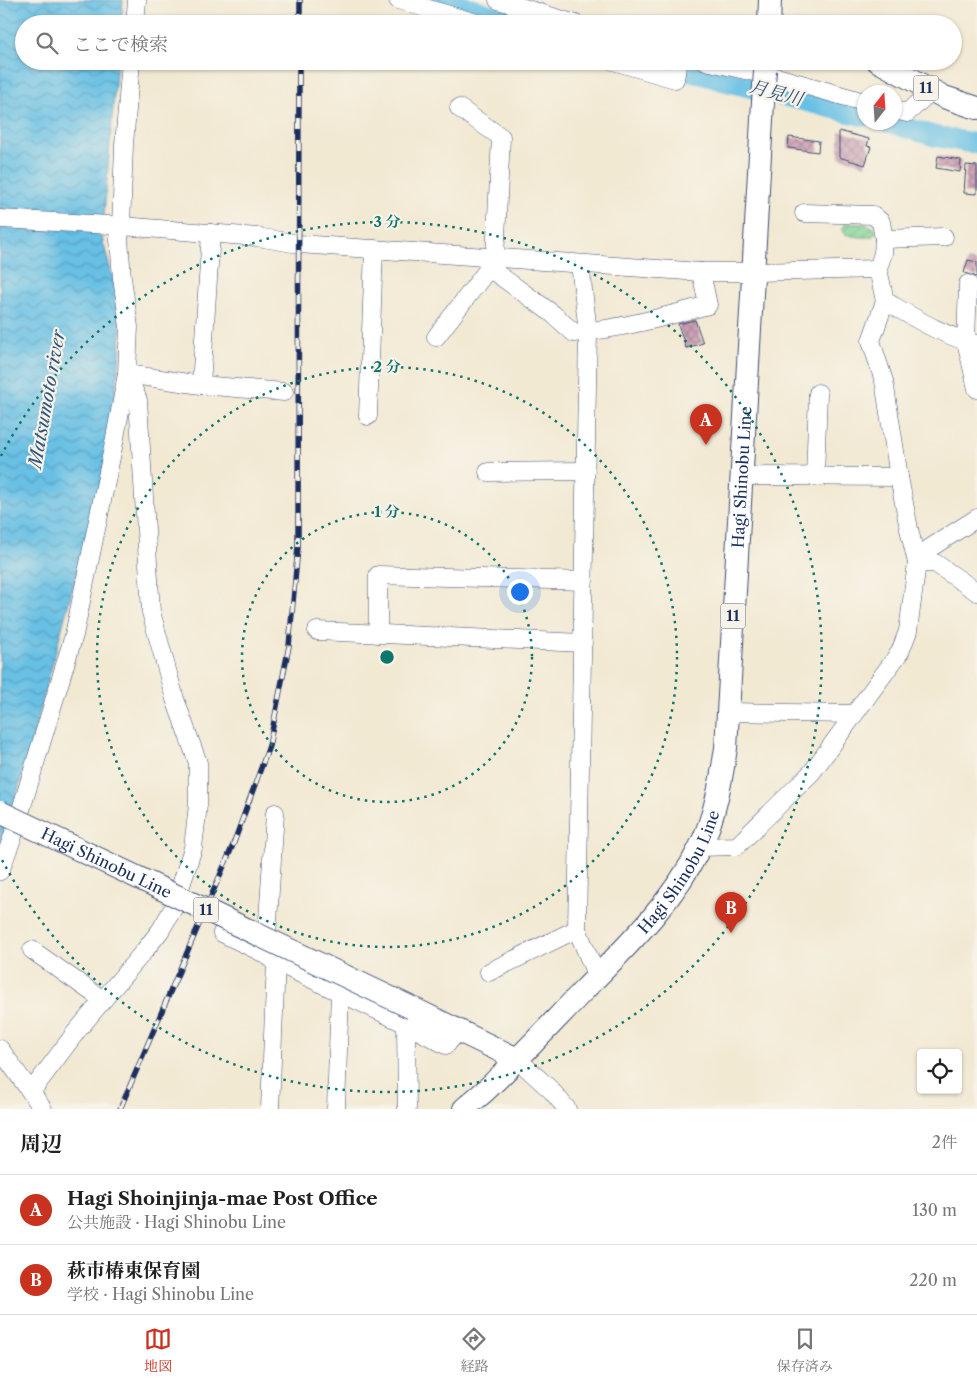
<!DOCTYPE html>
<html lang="ja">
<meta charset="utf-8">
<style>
body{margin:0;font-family:"Libre Caslon Text","Noto Serif JP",serif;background:#f2f2f2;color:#222}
.controls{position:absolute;right:15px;bottom:15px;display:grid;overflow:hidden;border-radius:5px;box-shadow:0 1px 4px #0004}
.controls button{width:45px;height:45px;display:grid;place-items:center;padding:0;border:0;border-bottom:1px solid #e0e0e0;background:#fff;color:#222;font:25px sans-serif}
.compass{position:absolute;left:857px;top:85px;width:45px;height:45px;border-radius:50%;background:#fff;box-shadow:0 1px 4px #0004;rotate:17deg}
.you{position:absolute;left:519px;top:591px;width:18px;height:18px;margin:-12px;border:4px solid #fff;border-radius:50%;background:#1a73e8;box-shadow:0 0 0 8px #1a73e833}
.badge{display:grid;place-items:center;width:32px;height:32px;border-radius:50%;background:#c8321e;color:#fff;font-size:16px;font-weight:700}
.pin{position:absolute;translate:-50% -41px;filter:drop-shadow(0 1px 2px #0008)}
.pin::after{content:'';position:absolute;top:26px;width:18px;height:15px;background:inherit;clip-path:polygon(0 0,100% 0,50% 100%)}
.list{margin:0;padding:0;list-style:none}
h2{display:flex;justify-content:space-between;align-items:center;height:65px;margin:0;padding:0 20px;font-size:21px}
h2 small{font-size:16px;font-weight:400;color:#767676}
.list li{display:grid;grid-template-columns:32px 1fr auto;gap:15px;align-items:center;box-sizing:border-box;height:70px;padding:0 20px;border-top:1px solid #e0e0e0}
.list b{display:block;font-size:19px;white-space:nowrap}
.list p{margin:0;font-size:16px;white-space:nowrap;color:#767676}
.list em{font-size:16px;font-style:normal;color:#767676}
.icon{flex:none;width:28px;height:28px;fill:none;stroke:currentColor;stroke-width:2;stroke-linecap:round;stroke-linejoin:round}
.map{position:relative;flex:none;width:977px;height:1109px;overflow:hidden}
.search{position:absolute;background:#fff;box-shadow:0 1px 4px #0004;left:15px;right:15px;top:15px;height:55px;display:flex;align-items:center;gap:12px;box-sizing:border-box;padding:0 18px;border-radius:28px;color:#767676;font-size:19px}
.sheet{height:205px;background:#fff}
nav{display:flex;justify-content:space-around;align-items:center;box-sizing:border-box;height:70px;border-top:1px solid #e0e0e0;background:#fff;font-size:14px;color:#767676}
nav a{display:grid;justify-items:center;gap:2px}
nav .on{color:#c8321e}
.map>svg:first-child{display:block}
.garden{fill:url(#garden-furrows);stroke:#50827a}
.water{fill:url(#water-waves);stroke:#4178a1}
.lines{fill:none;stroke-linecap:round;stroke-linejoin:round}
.river{stroke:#67c0e4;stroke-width:21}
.building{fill:url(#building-cross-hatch)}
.minor-casing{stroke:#3b4b70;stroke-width:19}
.major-casing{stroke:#3b4b70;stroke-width:24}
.minor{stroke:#fff;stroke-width:18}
.major{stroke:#fff;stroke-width:22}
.rail-casing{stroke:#1b2f5e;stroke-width:5.5}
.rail{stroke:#f7f3e8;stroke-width:4;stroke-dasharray:11;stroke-linecap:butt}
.major-bridge-casing{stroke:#3b4b70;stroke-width:24;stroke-linecap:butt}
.major-bridge{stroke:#fff;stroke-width:22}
.ring{fill:none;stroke:#0f766e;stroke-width:2.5;stroke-dasharray:2.5 5}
.labels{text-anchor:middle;stroke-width:4.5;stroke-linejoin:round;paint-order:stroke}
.shield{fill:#f7f3e8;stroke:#5d6a87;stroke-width:1}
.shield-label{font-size:15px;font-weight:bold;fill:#1b2f5e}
.street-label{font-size:16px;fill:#1b2f5e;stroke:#f7f3e8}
.water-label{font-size:18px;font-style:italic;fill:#2e5380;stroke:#f7f3e8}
.centre{fill:#0f766e;stroke:#f7f3e8;stroke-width:2.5}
.ring-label{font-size:15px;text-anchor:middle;font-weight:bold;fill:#0f766e;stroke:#f7f3e8;stroke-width:4.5;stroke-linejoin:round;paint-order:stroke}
</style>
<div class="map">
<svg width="977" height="1109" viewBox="0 0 977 1109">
<defs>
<pattern id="garden-furrows" width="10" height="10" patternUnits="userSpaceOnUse" patternTransform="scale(1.25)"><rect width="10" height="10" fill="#85d696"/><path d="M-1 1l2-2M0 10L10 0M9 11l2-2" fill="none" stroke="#72b884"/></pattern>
<pattern id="water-waves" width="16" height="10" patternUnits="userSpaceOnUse" patternTransform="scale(1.25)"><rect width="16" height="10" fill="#67c0e4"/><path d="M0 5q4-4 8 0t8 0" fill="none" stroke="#549cbc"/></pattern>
<pattern id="building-cross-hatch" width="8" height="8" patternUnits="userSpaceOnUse" patternTransform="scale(1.25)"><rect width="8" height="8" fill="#ca9cb1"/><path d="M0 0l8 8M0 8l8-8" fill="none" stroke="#a38093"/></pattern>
</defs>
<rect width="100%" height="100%" fill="#f7f3e8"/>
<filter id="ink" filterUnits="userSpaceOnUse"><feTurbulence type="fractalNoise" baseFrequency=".02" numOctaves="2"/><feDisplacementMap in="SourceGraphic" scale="10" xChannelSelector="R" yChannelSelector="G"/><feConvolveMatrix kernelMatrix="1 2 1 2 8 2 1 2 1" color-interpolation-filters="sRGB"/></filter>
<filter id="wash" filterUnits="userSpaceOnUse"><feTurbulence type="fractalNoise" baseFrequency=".0096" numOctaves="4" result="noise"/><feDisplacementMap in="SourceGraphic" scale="20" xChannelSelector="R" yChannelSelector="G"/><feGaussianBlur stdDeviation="1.12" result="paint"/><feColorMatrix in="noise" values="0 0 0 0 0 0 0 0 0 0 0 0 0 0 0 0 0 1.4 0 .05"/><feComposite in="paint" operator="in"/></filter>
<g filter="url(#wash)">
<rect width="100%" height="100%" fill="#f2e9d3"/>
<path class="garden" d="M845 224C856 224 867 222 875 229 875 231 876 233 875 234 872 240 850 236 845 234L842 229Z"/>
<path class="water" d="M0 0H123L121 24H24V61H117L102 238 121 309 120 355 107 459 25 767 0 850Z"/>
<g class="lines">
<g class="river">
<path d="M443 0 520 24"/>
<path d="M658 61 721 80 864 116"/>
<path d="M887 122 934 136 977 144"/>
</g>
</g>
<g id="blocks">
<g class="building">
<path d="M839 131 869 139 867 146 871 147 865 165 839 157Z"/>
<path d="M789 137 819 141 818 152 788 148Z"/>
<path d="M938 156 961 160 960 172 936 168Z"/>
<path d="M966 165 977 166V194L964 193Z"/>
<path d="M968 260 977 262V277L964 273Z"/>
<path d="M695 320 703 343 686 348 678 324Z"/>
</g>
</g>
</g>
<g filter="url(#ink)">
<use href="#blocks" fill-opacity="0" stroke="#3b4b70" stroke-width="1"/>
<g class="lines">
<g class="minor-casing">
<g id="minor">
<path d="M398 0 480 24"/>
<path d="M498 0 576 24"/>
<path d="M135 24 137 0"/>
<path d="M613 61 675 79 678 61"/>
<path d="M706 61 780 78 864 102"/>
<path d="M459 108 501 137 495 257 489 268 553 314 574 333C620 329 664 317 708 305L701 272"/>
<path d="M894 110 907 113 931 91"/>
<path d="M804 213 873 215 881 222 884 239 883 253 878 269 885 301C913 317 945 337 977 344"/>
<path d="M0 219 110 225 257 237 299 244 701 272H753L878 269"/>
<path d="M211 233 201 385 284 392"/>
<path d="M884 239 944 237"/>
<path d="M580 264 588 332 577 929 597 977"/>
<path d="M968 284 966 341 977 389"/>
<path d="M436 337 489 268"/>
<path d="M127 374 201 385"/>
<path d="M368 416 374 249"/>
<path d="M488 472 586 471"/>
<path d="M741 476 899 477"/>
<path d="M815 477 818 393"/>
<path d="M916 557 977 518"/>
<path d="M917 563H935L977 592"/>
<path d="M317 631 583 643"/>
<path d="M378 634V575L584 581"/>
<path d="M728 712 854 714"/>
<path d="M700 847 737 846 812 772 900 652 908 631 917 563 909 529 899 477 884 381 871 341 885 301"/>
<path d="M0 871 13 836 74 635 114 443 127 374 128 348 129 327 122 278 119 239 121 226 124 145 131 61"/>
<path d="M222 933 265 954 276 962 406 1024 446 1045 458 1031"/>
<path d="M32 950 103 1000"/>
<path d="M266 951 275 813"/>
<path d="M489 972 577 929"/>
<path d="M406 1024 407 1109"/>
<path d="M0 1049 43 1109"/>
<path d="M517 1059 551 1090 567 1109"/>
<path d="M31 1092 76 1032 145 950 160 931 174 907 193 848 198 805V763L175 699 151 612 138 400 127 374"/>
<path d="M270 1109 276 962"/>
<path d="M336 1109 340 991"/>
</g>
</g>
<g class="major-casing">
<g id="major">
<path d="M769 24 770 0"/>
<path d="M878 61 944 97 977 108"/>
<path d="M412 1008 517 1059"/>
<path id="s1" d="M464 1109C471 1102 480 1096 487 1089 521 1057 553 1022 585 989 627 946 673 902 700 847 715 817 721 781 726 748L763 102"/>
</g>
</g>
<use href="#minor" class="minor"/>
<use href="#major" class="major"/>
<g class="rail-casing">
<g id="rail">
<path d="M300 24V0"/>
<path d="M120 1109 233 845 269 746 289 646 298 547 299 61"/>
</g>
</g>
<use href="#rail" class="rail"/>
<g class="major-bridge-casing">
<g id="major-bridge">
<path d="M763 102 765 70"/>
<path id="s2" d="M0 812 412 1008"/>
</g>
</g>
<use href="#major-bridge" class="major-bridge"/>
</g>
</g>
<g class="ring">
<circle cx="387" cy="657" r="145"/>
<circle cx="387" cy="657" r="290"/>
<path d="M1 456A435 435 0 1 1 1 858"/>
</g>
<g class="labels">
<g class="shield">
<rect x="913.5" y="75.5" width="25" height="25" rx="4"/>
<rect x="720.5" y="603.5" width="25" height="25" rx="4"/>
<rect x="193.5" y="897.5" width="25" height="25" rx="4"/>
</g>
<g class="shield-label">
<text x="926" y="93">11</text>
<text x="733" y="621">11</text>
<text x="206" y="915">11</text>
</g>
<g class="street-label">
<text dy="6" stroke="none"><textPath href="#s1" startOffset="728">Hagi Shinobu Line</textPath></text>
<text dy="6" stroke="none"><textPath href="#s2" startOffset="118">Hagi Shinobu Line</textPath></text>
<text dy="6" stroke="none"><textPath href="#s1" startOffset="322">Hagi Shinobu Line</textPath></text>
</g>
<g class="water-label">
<text transform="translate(776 93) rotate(15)" y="6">月見川</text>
<text transform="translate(47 399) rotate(-80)" y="6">Matsumoto river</text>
</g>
</g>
<circle cx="387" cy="657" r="8" class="centre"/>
<g class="ring-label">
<text x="387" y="227">3 分</text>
<text x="387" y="372">2 分</text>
<text x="387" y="517">1 分</text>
</g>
</svg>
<div class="controls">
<button><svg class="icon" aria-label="locate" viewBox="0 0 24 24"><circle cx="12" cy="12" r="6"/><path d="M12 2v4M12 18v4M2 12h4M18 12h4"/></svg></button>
</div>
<svg class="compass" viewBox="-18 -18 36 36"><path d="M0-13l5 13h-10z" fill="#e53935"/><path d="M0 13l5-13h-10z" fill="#767676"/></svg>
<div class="you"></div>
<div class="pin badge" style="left:706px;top:445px">A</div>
<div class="pin badge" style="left:731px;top:933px">B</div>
<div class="search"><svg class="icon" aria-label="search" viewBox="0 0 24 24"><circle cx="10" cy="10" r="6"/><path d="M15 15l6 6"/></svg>ここで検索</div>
</div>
<section class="sheet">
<h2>周辺<small>2件</small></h2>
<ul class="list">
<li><span class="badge">A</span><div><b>Hagi Shoinjinja-mae Post Office</b><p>公共施設 · Hagi Shinobu Line</p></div><em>130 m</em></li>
<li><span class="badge">B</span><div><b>萩市椿東保育園</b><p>学校 · Hagi Shinobu Line</p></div><em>220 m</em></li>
</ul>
</section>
<nav>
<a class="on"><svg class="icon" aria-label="map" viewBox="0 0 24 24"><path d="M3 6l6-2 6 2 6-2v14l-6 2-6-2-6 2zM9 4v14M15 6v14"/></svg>地図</a>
<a><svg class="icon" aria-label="directions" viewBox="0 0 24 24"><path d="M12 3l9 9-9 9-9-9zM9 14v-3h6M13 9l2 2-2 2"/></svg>経路</a>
<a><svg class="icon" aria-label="saved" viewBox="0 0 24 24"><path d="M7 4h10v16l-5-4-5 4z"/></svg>保存済み</a>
</nav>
